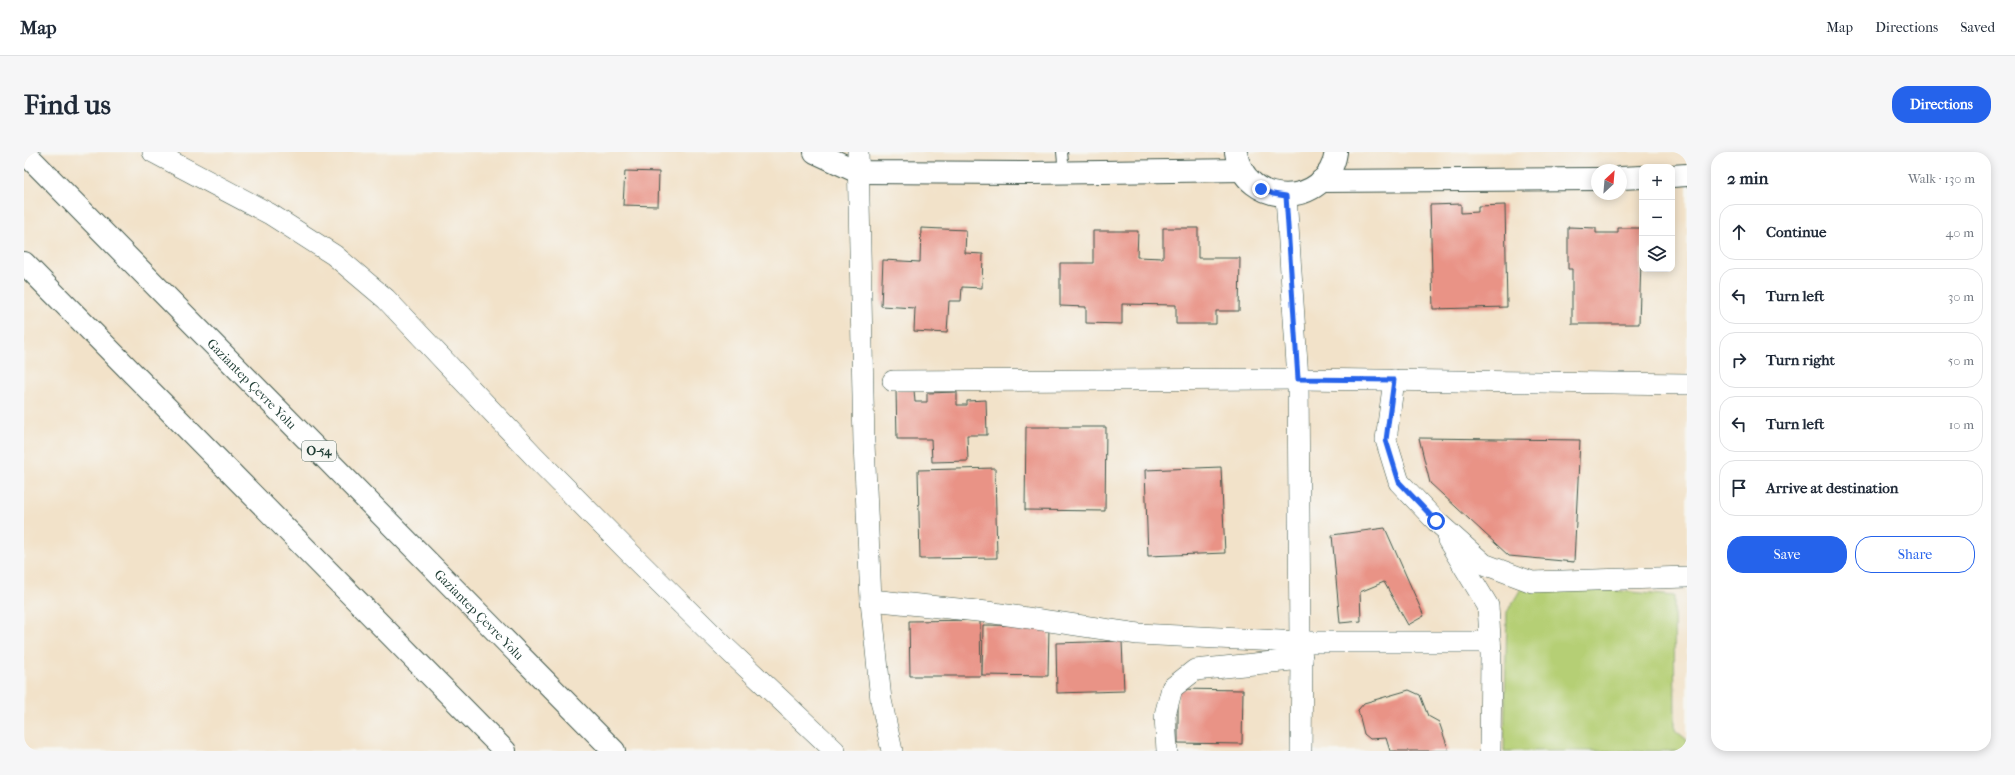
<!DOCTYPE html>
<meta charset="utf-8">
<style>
body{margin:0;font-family:"IM FELL French Canon",serif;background:#f6f6f7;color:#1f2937}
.controls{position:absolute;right:12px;top:12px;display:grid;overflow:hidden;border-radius:8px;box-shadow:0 2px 10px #0003}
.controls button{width:36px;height:36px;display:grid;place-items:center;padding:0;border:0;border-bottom:1px solid #e0e1e3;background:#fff;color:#1f2937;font:20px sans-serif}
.compass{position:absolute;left:1567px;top:12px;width:36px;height:36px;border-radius:50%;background:#fff;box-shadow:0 2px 10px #0003;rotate:26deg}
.stop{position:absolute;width:12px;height:12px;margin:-9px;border:3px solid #2563eb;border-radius:50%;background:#fff}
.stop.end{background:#2563eb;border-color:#fff;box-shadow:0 1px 4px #0008}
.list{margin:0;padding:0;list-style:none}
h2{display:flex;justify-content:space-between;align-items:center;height:52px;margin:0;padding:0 16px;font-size:17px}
h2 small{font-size:13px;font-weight:400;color:#747a83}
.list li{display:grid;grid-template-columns:26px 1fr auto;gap:12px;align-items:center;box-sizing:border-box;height:56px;margin:0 8px 8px;padding:0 8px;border:1px solid #e0e1e3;border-radius:16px}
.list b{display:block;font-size:15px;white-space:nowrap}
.list em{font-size:13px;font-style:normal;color:#747a83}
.actions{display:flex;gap:8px;padding:12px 16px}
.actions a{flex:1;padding:9px 0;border:1px solid #2563eb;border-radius:16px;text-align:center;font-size:14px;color:#2563eb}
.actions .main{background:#2563eb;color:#fff}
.icon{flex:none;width:22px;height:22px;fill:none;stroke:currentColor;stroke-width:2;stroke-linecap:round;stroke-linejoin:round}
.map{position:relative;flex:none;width:1663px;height:599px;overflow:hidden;border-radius:16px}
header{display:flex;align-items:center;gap:24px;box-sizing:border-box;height:56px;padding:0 20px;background:#fff;border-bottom:1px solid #e0e1e3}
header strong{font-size:19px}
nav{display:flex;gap:22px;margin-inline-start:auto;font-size:14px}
.intro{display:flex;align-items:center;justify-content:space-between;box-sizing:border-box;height:96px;padding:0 24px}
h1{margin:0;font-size:28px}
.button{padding:10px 18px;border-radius:16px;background:#2563eb;color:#fff;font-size:14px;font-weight:700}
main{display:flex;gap:24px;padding:0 24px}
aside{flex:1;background:#fff;border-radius:16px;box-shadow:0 2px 10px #0003}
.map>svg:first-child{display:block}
.green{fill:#b5cf74;stroke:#6a8654}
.building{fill:#e99386}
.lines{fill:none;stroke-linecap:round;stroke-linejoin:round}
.lane-casing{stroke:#3f564a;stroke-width:12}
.street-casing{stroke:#3f564a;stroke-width:22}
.secondary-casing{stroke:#3f564a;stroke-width:24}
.highway-casing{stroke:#3f564a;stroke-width:24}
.lane{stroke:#fff;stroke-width:10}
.street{stroke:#fff;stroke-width:21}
.secondary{stroke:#fff;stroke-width:22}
.highway{stroke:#fff;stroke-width:22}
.route{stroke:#2563eb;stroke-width:5}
.labels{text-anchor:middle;stroke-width:3;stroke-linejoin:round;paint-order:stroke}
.shield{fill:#f6f6f2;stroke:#60746d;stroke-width:1}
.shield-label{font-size:12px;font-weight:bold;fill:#1f3d34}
.street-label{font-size:13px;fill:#1f3d34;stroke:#f6f6f2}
</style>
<header>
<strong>Map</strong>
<nav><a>Map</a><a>Directions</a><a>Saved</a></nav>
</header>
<div class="intro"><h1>Find us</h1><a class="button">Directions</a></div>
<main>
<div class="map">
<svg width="1663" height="599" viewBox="0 0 1663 599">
<rect width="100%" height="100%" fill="#f6f6f2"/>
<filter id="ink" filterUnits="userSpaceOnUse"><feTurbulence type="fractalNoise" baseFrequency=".025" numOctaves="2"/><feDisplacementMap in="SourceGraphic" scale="8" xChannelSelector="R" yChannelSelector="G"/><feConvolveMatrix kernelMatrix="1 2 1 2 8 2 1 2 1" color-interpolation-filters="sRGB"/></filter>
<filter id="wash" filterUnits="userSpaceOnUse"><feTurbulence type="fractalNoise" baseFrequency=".012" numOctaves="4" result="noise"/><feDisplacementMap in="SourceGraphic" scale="16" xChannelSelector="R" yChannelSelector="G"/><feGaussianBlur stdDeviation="0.9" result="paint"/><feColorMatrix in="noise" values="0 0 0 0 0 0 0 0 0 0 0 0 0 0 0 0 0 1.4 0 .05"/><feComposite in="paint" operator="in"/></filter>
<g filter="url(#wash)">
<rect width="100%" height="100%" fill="#f2e2c9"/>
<path class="green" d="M1501 430 1650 444 1651 578 1663 588V599H1480L1483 460Z"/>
<g id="blocks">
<g class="building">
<path d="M601 19 635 20 634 54 599 53Z"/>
<path d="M1437 52V61L1454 60V54L1481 53 1483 155 1409 157 1406 53Z"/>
<path d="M1544 75 1572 76V81H1594V76H1618L1615 172H1548V117H1544Z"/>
<path d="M897 76 942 78 941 101 959 102 958 136 938 135 937 149H925L923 181 890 179 891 156 857 154 859 108 896 110Z"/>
<path d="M1139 76H1174V106H1216L1215 159H1192V172H1152V153L1098 152V172L1062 171V155L1036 154V111H1069V79H1114L1113 105 1139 106Z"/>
<path d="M872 238H890L891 250H903V241L933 240V253H943V249L962 248 963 283H943L944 309 908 310 907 287H873Z"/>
<path d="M1002 275H1082L1081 359 1001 358Z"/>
<path d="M1395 286 1556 288 1550 410 1485 404 1406 331Z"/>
<path d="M1197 315 1201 401 1124 404 1121 318Z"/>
<path d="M971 316 973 406 896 407 894 318Z"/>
<path d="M1361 376 1400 464 1384 473 1360 430 1336 440 1337 469 1316 471 1308 383Z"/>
<path d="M956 468 957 524H886L885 469Z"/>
<path d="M959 473 1025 474 1024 524 958 523Z"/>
<path d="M1098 489 1100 539 1033 541 1032 491Z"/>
<path d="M1154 537 1219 538 1218 592 1154 591Z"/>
<path d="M1385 538 1396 543 1404 564 1415 570 1425 599H1366L1362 586 1346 587 1340 582 1334 558 1340 551Z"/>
</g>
</g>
</g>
<g filter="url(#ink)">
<use href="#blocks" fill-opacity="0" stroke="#3f564a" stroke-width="1"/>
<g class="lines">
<g class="lane-casing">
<path id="lane" d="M1038 0 1040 21"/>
</g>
<g class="street-casing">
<g id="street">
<path d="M129 0 246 62 310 103 362 147 510 304 609 404 703 497 811 599"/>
<path d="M834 0 840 292 847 448 857 548 868 599"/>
<path d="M1262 44 1274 227 1276 490 1278 507 1277 599"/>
<path d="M1370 228 1362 288 1375 330 1412 369 1460 412 1508 430 1663 425"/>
<path d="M869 229 1274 227 1663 232"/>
<path d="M1424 388 1464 454 1467 502 1466 599"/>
<path d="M847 448 963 460 1114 482 1276 490H1466"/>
<path d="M1143 599 1141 563 1148 536 1171 518 1278 507"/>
</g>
</g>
<g class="secondary-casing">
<g id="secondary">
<path d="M791 0 834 20 1007 21 1218 18"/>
<path d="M1212 0C1220 57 1304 57 1312 0"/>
<path d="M1648 24 1663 23"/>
<path d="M1597 26 1618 25"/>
<path d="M1297 29 1573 27"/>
</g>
</g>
<g class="highway-casing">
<g id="highway">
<path id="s1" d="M0 0 590 599"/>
<path d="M0 111 481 599"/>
</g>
</g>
<use href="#lane" class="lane"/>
<use href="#street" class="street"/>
<use href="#secondary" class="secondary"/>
<use href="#highway" class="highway"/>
</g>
</g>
<g class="lines" filter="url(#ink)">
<path class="route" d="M1237 37 1249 42 1262 44 1274 227 1370 228 1362 288 1375 330 1412 369"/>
</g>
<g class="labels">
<rect class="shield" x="278" y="289" width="34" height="20" rx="3"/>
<g class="shield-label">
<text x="295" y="303">O-54</text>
</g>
<g class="street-label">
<text dy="5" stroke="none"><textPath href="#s1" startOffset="325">Gaziantep Çevre Yolu</textPath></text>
<text dy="5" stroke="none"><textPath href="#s1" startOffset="649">Gaziantep Çevre Yolu</textPath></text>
</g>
</g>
</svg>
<div class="controls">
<button>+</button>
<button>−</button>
<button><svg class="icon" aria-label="layers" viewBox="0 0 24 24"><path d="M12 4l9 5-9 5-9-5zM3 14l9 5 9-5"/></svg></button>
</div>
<svg class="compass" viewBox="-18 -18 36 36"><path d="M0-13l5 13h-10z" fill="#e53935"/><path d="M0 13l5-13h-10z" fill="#747a83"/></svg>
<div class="stop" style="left:1412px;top:369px"></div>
<div class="stop end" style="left:1237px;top:37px"></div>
</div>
<aside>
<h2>2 min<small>Walk · 130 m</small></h2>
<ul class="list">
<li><svg class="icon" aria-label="ahead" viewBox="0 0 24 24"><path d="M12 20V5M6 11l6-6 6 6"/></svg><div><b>Continue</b></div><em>40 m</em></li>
<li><svg class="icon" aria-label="left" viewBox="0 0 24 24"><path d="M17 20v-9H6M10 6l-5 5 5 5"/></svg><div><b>Turn left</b></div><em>30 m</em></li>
<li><svg class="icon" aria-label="right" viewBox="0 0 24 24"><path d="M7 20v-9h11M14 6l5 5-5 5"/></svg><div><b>Turn right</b></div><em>50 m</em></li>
<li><svg class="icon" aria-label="left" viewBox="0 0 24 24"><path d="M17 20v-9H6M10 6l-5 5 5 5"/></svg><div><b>Turn left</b></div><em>10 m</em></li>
<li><svg class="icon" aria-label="arrive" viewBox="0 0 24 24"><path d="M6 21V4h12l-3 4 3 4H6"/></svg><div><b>Arrive at destination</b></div></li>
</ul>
<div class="actions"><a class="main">Save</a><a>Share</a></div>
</aside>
</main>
